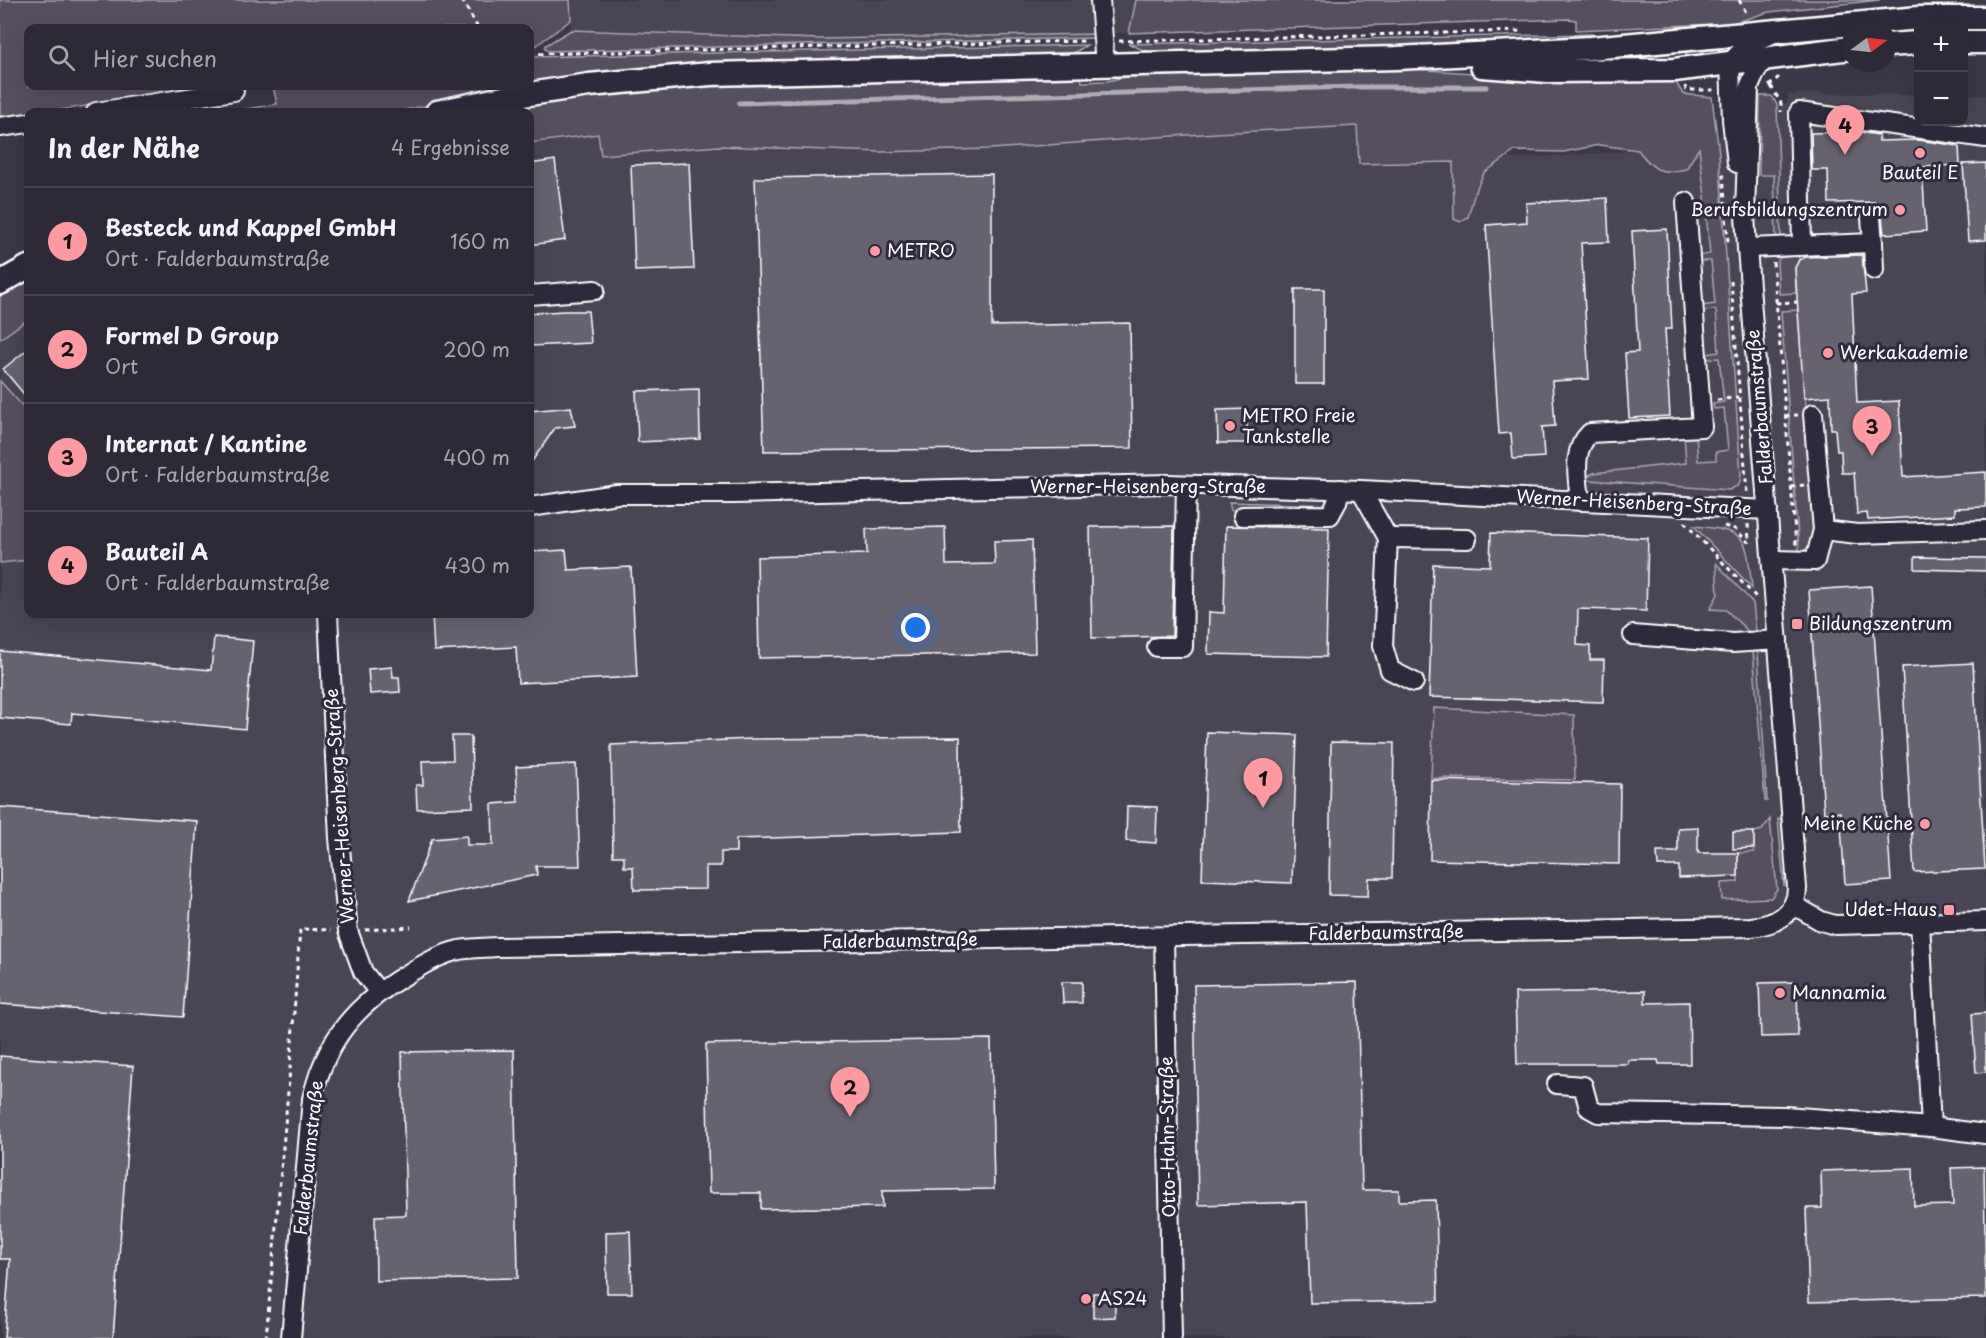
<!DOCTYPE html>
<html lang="de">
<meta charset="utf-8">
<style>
body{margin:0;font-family:"Playpen Sans",sans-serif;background:#35313f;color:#f1f3f6}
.controls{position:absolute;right:18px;top:18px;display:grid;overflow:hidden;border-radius:12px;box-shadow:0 6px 24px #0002}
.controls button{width:54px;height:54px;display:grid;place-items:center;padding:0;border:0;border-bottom:2px solid #484552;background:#2d2937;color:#f1f3f6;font:30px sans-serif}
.compass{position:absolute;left:1842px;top:18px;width:54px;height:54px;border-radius:50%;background:#2d2937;box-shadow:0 6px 24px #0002;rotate:75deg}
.you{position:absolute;left:916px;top:628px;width:21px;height:21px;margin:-15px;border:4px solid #fff;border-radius:50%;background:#1a73e8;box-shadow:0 0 0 9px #1a73e833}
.badge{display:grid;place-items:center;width:39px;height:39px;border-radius:50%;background:#ff9aa2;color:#111;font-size:20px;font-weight:700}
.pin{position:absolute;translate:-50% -50px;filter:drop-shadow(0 2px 3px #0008)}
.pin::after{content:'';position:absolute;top:32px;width:21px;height:18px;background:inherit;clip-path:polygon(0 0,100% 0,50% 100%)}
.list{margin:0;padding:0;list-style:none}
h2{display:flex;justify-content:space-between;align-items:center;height:78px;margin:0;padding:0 24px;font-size:26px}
h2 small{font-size:20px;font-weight:400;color:#a7a6ad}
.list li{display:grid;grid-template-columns:39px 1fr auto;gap:18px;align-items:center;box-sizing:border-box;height:108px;padding:0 24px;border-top:2px solid #484552}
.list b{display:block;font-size:22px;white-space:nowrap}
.list p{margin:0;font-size:20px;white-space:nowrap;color:#a7a6ad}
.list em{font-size:20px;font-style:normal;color:#a7a6ad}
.icon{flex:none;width:33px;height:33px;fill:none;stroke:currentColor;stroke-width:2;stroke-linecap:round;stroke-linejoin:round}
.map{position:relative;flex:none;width:1986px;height:1338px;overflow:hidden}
.search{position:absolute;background:#2d2937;box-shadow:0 6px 24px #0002;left:24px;top:24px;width:510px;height:66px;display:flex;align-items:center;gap:15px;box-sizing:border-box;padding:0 21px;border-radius:12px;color:#a7a6ad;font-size:22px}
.panel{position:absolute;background:#2d2937;box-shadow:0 6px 24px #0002;left:24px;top:108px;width:510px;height:510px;border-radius:12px}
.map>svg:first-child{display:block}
.built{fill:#494455}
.green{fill:#555060;stroke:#aaa8b0;stroke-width:1.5}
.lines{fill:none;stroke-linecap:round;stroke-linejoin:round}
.stream{stroke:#afadb4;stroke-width:5}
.building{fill:#666270;stroke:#fff;stroke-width:1.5}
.minor-casing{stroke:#fff;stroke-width:22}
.major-casing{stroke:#fff;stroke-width:27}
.path{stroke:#fff;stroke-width:3;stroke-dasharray:4.5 4.5;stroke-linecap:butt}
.minor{stroke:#2f2a3d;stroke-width:18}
.major{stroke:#2f2a3d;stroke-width:22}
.poi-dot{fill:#ff9aa2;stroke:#2f2a3d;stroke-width:2}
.labels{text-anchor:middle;stroke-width:6;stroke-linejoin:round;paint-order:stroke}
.poi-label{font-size:18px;fill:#fff;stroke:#2f2a3d;text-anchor:start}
.street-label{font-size:18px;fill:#fff;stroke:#2f2a3d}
</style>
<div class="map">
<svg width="1986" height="1338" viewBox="0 0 1986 1338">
<rect width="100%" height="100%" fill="#3c3749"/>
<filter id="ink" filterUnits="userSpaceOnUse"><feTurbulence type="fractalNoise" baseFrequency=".0167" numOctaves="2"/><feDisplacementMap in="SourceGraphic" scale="12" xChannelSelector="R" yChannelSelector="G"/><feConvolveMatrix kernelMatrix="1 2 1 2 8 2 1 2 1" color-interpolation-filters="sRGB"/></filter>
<g filter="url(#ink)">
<g class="built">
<path d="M570 0H1136L1129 33 820 39 571 30Z"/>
<path d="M1805 93 1918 95V122H1964V95H1986V1338H0V339L22 322 28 319V614H530V143L598 134 602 155 719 146 880 152 991 149 1216 133 1358 126 1453 162 1699 147 1788 102V95Z"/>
</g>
<g class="green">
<path d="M0 0H570L571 20 530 50V28H28V86H186L171 93 47 112H28V115L0 120Z"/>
<path d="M1136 0H1880L1769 12 1713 29 1712 24 1576 30V20L1569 19 1129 33Z"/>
<path d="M571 30 820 39 1097 34 1096 38 548 51 545 48 546 45Z"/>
<path d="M1592 34 1593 41 1542 44 1152 53 1128 44Z"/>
<path d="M1738 41 1723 55 1687 59 1685 46Z"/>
<path d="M1087 45 1070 55 530 85V57Z"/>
<path d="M1397 68 1608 82 1675 81 1683 94 1712 97 1719 153 1741 476 1739 485 1729 490 1589 480 1588 476 1593 473 1686 463 1684 435 1696 434 1698 461 1716 460V452L1728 450 1724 408 1714 409 1713 404 1724 402 1719 358 1707 359 1706 354 1719 352 1716 310 1702 311V306L1715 304 1711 261H1699L1698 256 1710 254 1706 213H1694L1693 207 1706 205 1699 148 1686 169C1659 175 1654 170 1638 150L1599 145 1564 152 1515 151 1484 173 1475 192 1468 217 1460 222 1454 219 1453 162 1359 164 1357 126 1216 133 991 149 880 152 719 146 601 155 598 134 530 143V112H482L591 95 713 85 1081 75 1082 82 1107 81 1126 77Z"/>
<path d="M273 86H523L395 112H228L277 104Z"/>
<path d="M1760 96H1772L1777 105 1781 239H1776L1774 175H1759Z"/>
<path d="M1798 255 1799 260 1795 268 1796 293 1779 294 1777 263 1779 258Z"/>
<path d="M28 278V319L0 339V295Z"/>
<path d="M1798 310 1816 528 1809 546 1803 552 1799 551 1781 311Z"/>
<path d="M0 381 28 412V560L0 563Z"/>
<path d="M1229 502 1329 505 1328 508 1231 510Z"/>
<path d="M1694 526C1750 531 1746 537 1752 588Z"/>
<path d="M1716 563 1753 603 1756 632 1751 634 1726 610 1710 609 1718 594Z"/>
<path d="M1753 651 1758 652 1767 801H1765Z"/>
<path d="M1434 708 1574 715 1575 780 1431 778Z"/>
<path d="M1770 819 1777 889 1771 898 1722 900 1721 883 1738 882V853L1754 852V832L1762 830Z"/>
<path d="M1778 819H1781L1786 868 1784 886Z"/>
</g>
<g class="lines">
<path class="stream" d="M739 103 1355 87H1486"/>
</g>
<g class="building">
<path d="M1859 132 1879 135V141L1918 140 1959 146 1960 165 1922 167 1926 231 1884 234 1882 217 1875 208V202L1829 203 1828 170H1812L1811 133Z"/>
<path d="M555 160 565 240 530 245V164Z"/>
<path d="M689 163 694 269 635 271 631 165Z"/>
<path d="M1986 163V240L1968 241 1963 164Z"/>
<path d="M992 174V326L1130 323 1132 448 764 451 755 178Z"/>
<path d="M1607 198 1609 242 1581 243 1589 379 1552 381 1555 426 1542 427 1544 457 1513 459 1511 433 1499 434 1486 225 1527 222 1526 203Z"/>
<path d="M1667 229 1672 329H1665L1670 416 1629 418 1625 353 1638 352 1632 231Z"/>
<path d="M1862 255 1866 293 1852 294 1857 403 1899 401 1903 477 1986 472V507L1955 508V515L1868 520 1867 513 1857 514 1854 473H1842L1841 451H1837L1835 429H1831L1830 396 1804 398 1795 268 1799 260 1806 257Z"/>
<rect x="1295" y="289" width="29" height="95"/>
<path d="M565 311H588L591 343 530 346V313Z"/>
<path d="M28 349V399L3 369Z"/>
<path d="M699 389 700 439 638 442 636 391Z"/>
<path d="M571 407 575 426 555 428 530 464V411Z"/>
<path d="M1247 409V443H1218L1217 410Z"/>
<path d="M1174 526 1172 636 1092 638 1090 527Z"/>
<path d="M1226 526 1329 528 1326 657 1208 654 1209 612 1224 613Z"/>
<path d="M945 527 946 565 995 564 994 541 1032 540 1035 653 759 658 757 557 867 554 866 529Z"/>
<path d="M1491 533 1648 538 1646 611 1578 609 1577 645 1590 646V660H1604L1603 702 1429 697 1433 564 1490 566Z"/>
<path d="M566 550 568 570 631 567 637 677 518 683 516 647 434 651 432 614H530V552Z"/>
<path d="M1915 557 1986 558V571L1915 569Z"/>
<path d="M1871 586 1891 881 1845 884 1840 812 1824 813 1809 590Z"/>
<path d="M214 637 253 641 245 729 72 713 71 724 0 718V651L211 670Z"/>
<path d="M1973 663 1985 869 1914 872 1902 667Z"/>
<path d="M392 667 393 677H399L400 692 370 694 368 669Z"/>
<path d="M1207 732 1297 735 1292 883 1202 880Z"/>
<path d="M452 736H471L473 807 417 809 416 785H423L422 761 453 760Z"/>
<path d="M960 737 961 832 736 839V852H721V866H706V889L634 890 633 867H624V856H613L611 745 752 739Z"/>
<path d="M1331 742 1394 743 1392 878H1369L1368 896 1329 895Z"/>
<path d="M576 764 580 866H536L537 875 409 901 432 839 467 836V845H493L492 804 518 802 516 767Z"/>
<path d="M1431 780 1620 784 1619 864 1430 860Z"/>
<path d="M1127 806 1157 807 1156 843 1126 841Z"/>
<path d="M0 807 197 821 183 1017 0 1004Z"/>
<path d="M1698 827V853H1738V876L1679 878V866H1658L1657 852H1678V828Z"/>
<path d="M1733 832H1754V848L1733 849Z"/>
<path d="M1062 982H1082V1003H1063Z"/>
<path d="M1357 982 1362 1190H1399V1201L1436 1200 1438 1301 1310 1303 1307 1202 1198 1205 1194 985Z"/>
<path d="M1797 982 1798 1036 1761 1037 1759 983Z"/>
<path d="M1645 991V1003L1689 1002 1690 1064H1659L1658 1060H1628V1064H1517L1515 993Z"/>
<path d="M1986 1013V1072L1976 1073 1972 1014Z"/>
<path d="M991 1039 994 1189 882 1191 883 1207 761 1209V1193H709L706 1044Z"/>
<path d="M514 1050 518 1278 376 1281 375 1216 406 1215 402 1052Z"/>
<path d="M0 1056 133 1066 113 1338H4L10 1259H0Z"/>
<path d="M1984 1167 1986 1298 1809 1302 1806 1208H1822L1821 1171 1913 1168 1914 1206 1953 1205 1951 1168Z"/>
<path d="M630 1231 632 1293H607L606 1232Z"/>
<path d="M1093 1293H1115V1317L1093 1318Z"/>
</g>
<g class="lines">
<g class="minor-casing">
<g id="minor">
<path d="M1100 0 1105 65"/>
<path d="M96 112 234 91"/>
<path d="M0 127 28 123"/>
<path d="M1737 163 1732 120 1730 63 1745 47 1770 35"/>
<path d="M1873 243 1874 270"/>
<path d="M1802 246 1799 112 1986 138"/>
<path d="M1747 248 1873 243 1871 218"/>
<path d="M530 295 595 290"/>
<path d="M1361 490 1388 538 1383 646 1390 670 1414 682"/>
<path d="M1580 501C1578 477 1571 451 1590 433L1702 427 1686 202"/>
<path d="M530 507 617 494H733L1167 484 1361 490 1768 510"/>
<path d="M1243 516 1330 515 1337 502 1340 489"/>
<path d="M1823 530 1857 534 1986 530"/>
<path d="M1388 538 1467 539"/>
<path d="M1772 560 1815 561 1823 530 1813 414"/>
<path d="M328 614 339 838 348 931 363 972 378 991"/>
<path d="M1633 635 1733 643 1778 640"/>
<path d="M1157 647H1183L1186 485"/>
<path d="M1794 905 1821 921 1835 925 1986 921"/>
<path d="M1920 922 1931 1127 1985 1134"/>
<path d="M1164 937 1172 1338"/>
<path d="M1557 1084 1583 1086 1589 1108 1598 1113 1785 1116 1931 1127"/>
<path d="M291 1338 312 1099C326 1039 356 1004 409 973 424 964 441 954 459 950 471 948 484 948 496 947L1751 927C1774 925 1797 914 1797 888L1747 248 1745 215 1749 87 1756 71 1766 57"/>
</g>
</g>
<g class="major-casing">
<g id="major">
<path d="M1964 42H1986"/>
<path d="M1887 45 1918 43"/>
<path d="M1482 66 1548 71 1674 70 1851 48"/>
<path d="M437 112 503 98 589 85 710 74 1397 58 1591 48 1919 18H1986"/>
<path d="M0 283 28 267"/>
</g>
</g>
<g class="path">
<path d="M462 0 478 28"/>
<path d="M1739 0 1747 14"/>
<path d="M1119 41 1523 31"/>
<path d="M530 54 1086 41"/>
<path d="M1859 66 1882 64"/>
<path d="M1685 86 1686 90H1715"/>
<path d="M1769 86 1779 77"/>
<path d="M1771 86 1781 103V112"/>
<path d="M1723 174 1728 242"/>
<path d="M1773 262 1796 545"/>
<path d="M1731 281 1747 493"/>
<path d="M1776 303 1797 302"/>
<path d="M1717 400 1739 397"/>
<path d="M1785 416 1798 415"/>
<path d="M1791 487 1804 485"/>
<path d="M1684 522 1756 597"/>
<path d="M1748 524 1749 543"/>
<path d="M1724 526 1735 529 1748 542"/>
<path d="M365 930 411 927"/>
<path d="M266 1338 290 1069 300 929 331 930"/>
</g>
<use href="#minor" class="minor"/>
<use href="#major" class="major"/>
</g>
</g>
<g class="poi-dot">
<circle cx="1920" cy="153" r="6"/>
<circle cx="1900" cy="210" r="6"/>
<circle cx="875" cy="251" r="6"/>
<circle cx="1828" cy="353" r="6"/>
<circle cx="1230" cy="426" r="6"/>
<rect x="1791" y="618" width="12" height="12" rx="3"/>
<circle cx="1925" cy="824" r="6"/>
<rect x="1943" y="904" width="12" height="12" rx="3"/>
<circle cx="1780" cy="993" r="6"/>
<circle cx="1086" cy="1299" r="6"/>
</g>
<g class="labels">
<g class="poi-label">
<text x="1920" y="179" text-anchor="middle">Bauteil E</text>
<text x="1888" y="216" text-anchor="end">Berufsbildungszentrum</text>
<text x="887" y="257">METRO</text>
<text x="1840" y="359">Werkakademie</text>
<text x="1242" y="422">METRO Freie<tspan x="1242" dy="21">Tankstelle</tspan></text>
<text x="1809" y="630">Bildungszentrum</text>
<text x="1913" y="830" text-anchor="end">Meine Küche</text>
<text x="1937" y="916" text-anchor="end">Udet-Haus</text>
<text x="1792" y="999">Mannamia</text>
<text x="1098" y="1305">AS24</text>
</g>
<g class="street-label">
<text transform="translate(1760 407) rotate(-95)" y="6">Falderbaumstraße</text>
<text x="1148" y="493">Werner-Heisenberg-Straße</text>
<text transform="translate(1634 503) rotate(3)" y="6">Werner-Heisenberg-Straße</text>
<text transform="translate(340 806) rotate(-94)" y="6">Werner-Heisenberg-Straße</text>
<text transform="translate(1386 933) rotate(-1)" y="6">Falderbaumstraße</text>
<text transform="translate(900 941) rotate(-1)" y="6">Falderbaumstraße</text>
<text transform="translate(1168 1137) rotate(-91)" y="6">Otto-Hahn-Straße</text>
<text transform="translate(309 1158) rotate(-84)" y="6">Falderbaumstraße</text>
</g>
</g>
</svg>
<div class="controls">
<button>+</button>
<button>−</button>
</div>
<svg class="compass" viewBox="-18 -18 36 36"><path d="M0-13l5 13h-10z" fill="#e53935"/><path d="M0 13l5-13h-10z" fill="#a7a6ad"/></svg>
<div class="you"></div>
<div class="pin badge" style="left:1263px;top:808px">1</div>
<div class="pin badge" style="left:850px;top:1117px">2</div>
<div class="pin badge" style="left:1872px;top:456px">3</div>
<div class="pin badge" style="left:1845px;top:155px">4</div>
<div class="search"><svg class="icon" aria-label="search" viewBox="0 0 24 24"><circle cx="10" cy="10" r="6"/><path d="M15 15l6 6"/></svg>Hier suchen</div>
<section class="panel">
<h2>In der Nähe<small>4 Ergebnisse</small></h2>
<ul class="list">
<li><span class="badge">1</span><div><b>Besteck und Kappel GmbH</b><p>Ort · Falderbaumstraße</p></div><em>160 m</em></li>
<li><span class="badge">2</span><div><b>Formel D Group</b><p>Ort</p></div><em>200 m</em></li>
<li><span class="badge">3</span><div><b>Internat / Kantine</b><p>Ort · Falderbaumstraße</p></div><em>400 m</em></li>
<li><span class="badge">4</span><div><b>Bauteil A</b><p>Ort · Falderbaumstraße</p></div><em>430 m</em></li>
</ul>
</section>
</div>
